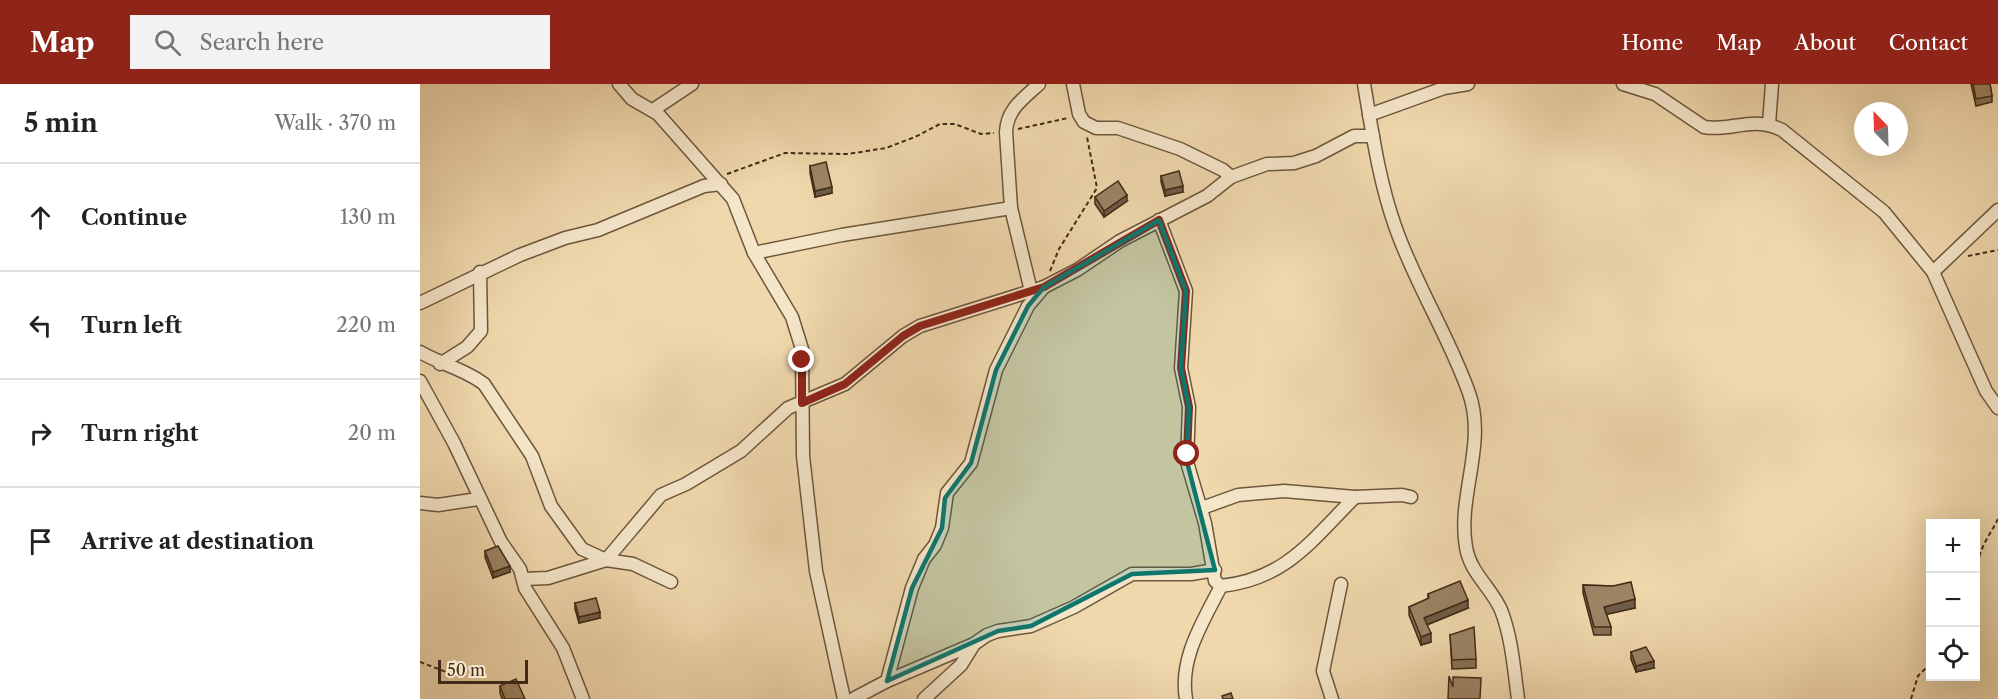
<!DOCTYPE html>
<meta charset="utf-8">
<style>
body{margin:0;font-family:"Libre Caslon Text",serif;background:#f2f2f2;color:#222}
.controls{position:absolute;right:18px;bottom:18px;display:grid;overflow:hidden;border-radius:0px;box-shadow:0 6px 24px #0002}
.controls button{width:54px;height:54px;display:grid;place-items:center;padding:0;border:0;border-bottom:2px solid #e0e0e0;background:#fff;color:#222;font:30px sans-serif}
.compass{position:absolute;left:1434px;top:18px;width:54px;height:54px;border-radius:50%;background:#fff;box-shadow:0 6px 24px #0002;rotate:337deg}
.scale{position:absolute;left:18px;bottom:15px;width:90px;box-sizing:border-box;padding-left:6px;border:3px solid #412a16;border-top:0;font-size:16px;line-height:21px;white-space:nowrap;color:#412a16;-webkit-text-stroke:4px #f5e6ca;paint-order:stroke}
.stop{position:absolute;width:18px;height:18px;margin:-14px;border:4px solid #8f2418;border-radius:50%;background:#fff}
.stop.end{background:#8f2418;border-color:#fff;box-shadow:0 2px 6px #0008}
.list{margin:0;padding:0;list-style:none}
h2{display:flex;justify-content:space-between;align-items:center;height:78px;margin:0;padding:0 24px;font-size:26px}
h2 small{font-size:20px;font-weight:400;color:#767676}
.list li{display:grid;grid-template-columns:39px 1fr auto;gap:18px;align-items:center;box-sizing:border-box;height:108px;padding:0 24px;border-top:2px solid #e0e0e0}
.list b{display:block;font-size:22px;white-space:nowrap}
.list em{font-size:20px;font-style:normal;color:#767676}
.icon{flex:none;width:33px;height:33px;fill:none;stroke:currentColor;stroke-width:2;stroke-linecap:round;stroke-linejoin:round}
.map{position:relative;flex:none;width:1578px;height:615px;overflow:hidden}
header{display:flex;align-items:center;gap:36px;box-sizing:border-box;height:84px;padding:0 30px;background:#8f2418;color:#fff}
header strong{font-size:28px}
nav{display:flex;gap:33px;margin-inline-start:auto;font-size:21px}
.search{width:420px;height:54px;background:#f2f2f2;display:flex;align-items:center;gap:15px;box-sizing:border-box;padding:0 21px;border-radius:0px;color:#767676;font-size:22px}
main{display:flex}
aside{flex:1;background:#fff}
.map>svg:first-child{display:block}
.lines{fill:none;stroke-linecap:round;stroke-linejoin:round}
.street-casing{stroke:#6d563c;stroke-width:15}
.path{stroke:#412a16;stroke-width:2;stroke-dasharray:4.5 3;stroke-linecap:butt}
.street{stroke:#f5e6ca;stroke-width:12}
.wall{fill:#867257;stroke:#412a16;stroke-width:1.5}
.shaded-wall{fill:#6d5c47;stroke:#412a16;stroke-width:1.5}
.building{fill:#9c8465;stroke:#412a16;stroke-width:1.5}
.route{stroke:#8f2418;stroke-width:8}
.marked{fill:#0f766e;fill-opacity:0.2;stroke:#0f766e;stroke-width:4.5;stroke-linejoin:round}
</style>
<header>
<strong>Map</strong>
<div class="search"><svg class="icon" aria-label="search" viewBox="0 0 24 24"><circle cx="10" cy="10" r="6"/><path d="M15 15l6 6"/></svg>Search here</div>
<nav><a>Home</a><a>Map</a><a>About</a><a>Contact</a></nav>
</header>
<main>
<aside>
<h2>5 min<small>Walk · 370 m</small></h2>
<ul class="list">
<li><svg class="icon" aria-label="ahead" viewBox="0 0 24 24"><path d="M12 20V5M6 11l6-6 6 6"/></svg><div><b>Continue</b></div><em>130 m</em></li>
<li><svg class="icon" aria-label="left" viewBox="0 0 24 24"><path d="M17 20v-9H6M10 6l-5 5 5 5"/></svg><div><b>Turn left</b></div><em>220 m</em></li>
<li><svg class="icon" aria-label="right" viewBox="0 0 24 24"><path d="M7 20v-9h11M14 6l5 5-5 5"/></svg><div><b>Turn right</b></div><em>20 m</em></li>
<li><svg class="icon" aria-label="arrive" viewBox="0 0 24 24"><path d="M6 21V4h12l-3 4 3 4H6"/></svg><div><b>Arrive at destination</b></div></li>
</ul>
</aside>
<div class="map">
<svg width="1578" height="615" viewBox="0 0 1578 615">
<rect width="100%" height="100%" fill="#f0d8ad"/>
<filter id="stains"><feTurbulence type="fractalNoise" baseFrequency=".00333" numOctaves="4"/><feColorMatrix values="0 0 0 0 .2 0 0 0 0 .09 0 0 0 0 .02 0 0 0 .5 -.17"/></filter>
<radialGradient id="worn" r=".72"><stop offset=".6" stop-color="#630" stop-opacity="0"/><stop offset="1" stop-color="#630" stop-opacity=".3"/></radialGradient>
<g class="lines">
<g class="street-casing">
<g id="street">
<path d="M199 0 212 15 238 30 313 115 334 169 372 233 382 265 383 372 396 487 424 615"/>
<path d="M653 0 659 30 664 38 676 44H698L760 65 803 86 811 93"/>
<path d="M944 0C952 47 959 97 975 142 995 200 1029 252 1049 309 1067 360 1037 412 1046 463 1050 489 1071 503 1081 526 1092 554 1094 586 1098 615"/>
<path d="M1203 0 1235 10 1284 43C1313 48 1331 31 1362 46L1464 128 1513 188 1566 307 1578 324"/>
<path d="M233 26 272 0"/>
<path d="M949 31 1024 4 1048 0"/>
<path d="M1349 40 1352 0"/>
<path d="M739 136 766 207 761 284 769 323 767 378 785 439 795 497 801 502C866 495 892 456 935 413"/>
<path d="M334 169 422 151 591 124"/>
<path d="M1513 188 1578 126"/>
<path d="M611 207 591 124 586 48C587 25 603 15 619 0"/>
<path d="M0 219 100 171 145 154 178 146 284 102 301 100"/>
<path d="M0 268C20 280 45 285 64 300L112 372 131 422 162 465 186 476 213 480 251 498"/>
<path d="M20 280 47 263 61 247 60 188"/>
<path d="M0 297 34 359 81 458 100 485 105 504 143 564 163 615"/>
<path d="M0 419 18 421 58 415"/>
<path d="M782 424 818 411 864 407 935 413 982 411 991 413"/>
<path d="M104 495 128 494 186 476 241 411 266 400 321 367 368 324 425 300 483 252 500 242 624 203 657 186 700 157 787 112 811 93 847 80 874 79 896 72 934 52H953"/>
<path d="M467 597 554 560"/>
<path d="M433 615 467 597 492 504 504 475 515 461 522 444 527 409 551 379 576 286 608 222 624 203"/>
<path d="M504 615 541 581 554 560 567 551 578 547 611 542 654 523 712 490H771L795 486"/>
<path d="M766 615C759 574 783 538 801 502"/>
<path d="M912 615 903 587 921 500"/>
</g>
</g>
<g class="path">
<path d="M598 45 648 34"/>
<path d="M307 90 365 69 428 70 466 64 495 53 520 40H535L561 50 574 49"/>
<path d="M1548 172 1578 166"/>
<path d="M630 187 639 165 677 104 667 53"/>
<path d="M1556 517C1561 504 1556 492 1558 479 1560 463 1571 449 1578 435"/>
<path d="M0 578 29 589"/>
<path d="M1491 615 1498 592 1510 580"/>
</g>
<use href="#street" class="street"/>
</g>
<g class="wall">
<path d="M1551 0H1570L1572 12V18L1556 22Z"/>
<path d="M390 82 412 109 395 113 390 89Z"/>
<path d="M741 92 763 108 745 112 741 98Z"/>
<path d="M675 113 707 117 684 133 675 120Z"/>
<path d="M65 467 90 488 73 494 65 473Z"/>
<path d="M1163 501 1193 502 1215 524 1186 530 1191 543V551H1174L1163 509Z"/>
<path d="M1008 510 1048 524 1007 541 1011 558 1001 561 989 531V523L1008 515Z"/>
<path d="M155 519 180 534 159 539 155 525Z"/>
<path d="M1030 551 1056 575V584L1032 585Z"/>
<path d="M1211 568 1234 584 1216 588 1211 575Z"/>
<path d="M80 602 105 615H82L80 609Z"/>
</g>
<g class="shaded-wall">
<path d="M763 102V108L745 112V106Z"/>
<path d="M412 103V109L395 113V107Z"/>
<path d="M707 111V117L684 133V127Z"/>
<path d="M90 482V488L73 494V488Z"/>
<path d="M1215 515V524L1184 531V523Z"/>
<path d="M1048 516V524L1004 542V534Z"/>
<path d="M180 528V534L159 539V533Z"/>
<path d="M1011 549V558L1001 561V553Z"/>
<path d="M1234 577V584L1216 588V582Z"/>
</g>
<g class="building">
<path d="M1553 0H1570L1572 12 1556 15Z"/>
<path d="M406 78 412 103 395 107 390 82Z"/>
<path d="M759 87 763 102 745 106 741 92Z"/>
<path d="M698 97 707 111 684 127 675 113Z"/>
<path d="M78 462 90 482 73 488 65 467Z"/>
<path d="M1040 497 1048 516 1004 534 1011 549 1001 553 989 523 1009 514 1008 510Z"/>
<path d="M1211 498 1215 515 1184 523 1191 543H1174L1163 501 1193 502Z"/>
<path d="M176 514 180 528 159 533 155 519Z"/>
<path d="M1054 543 1056 575 1032 576 1030 551Z"/>
<path d="M1226 563 1234 577 1216 582 1211 568Z"/>
<path d="M1029 592 1033 603V593L1061 594 1060 615H1028Z"/>
<path d="M96 595 105 615H85L80 602Z"/>
<path d="M811 609 813 615H803L802 612Z"/>
</g>
<g class="lines">
<path class="route" d="M382 276V319L425 300 483 252 500 242 624 203 739 136 766 207 761 284 769 323 767 370"/>
</g>
<path class="marked" d="M739 136 766 207 761 284 769 323 767 378 795 486 712 490 611 542 578 547 467 597 492 504 522 444 525 414 551 379 576 286 608 222 624 203Z"/>
<rect width="100%" height="100%" filter="url(#stains)"/>
<rect width="100%" height="100%" fill="url(#worn)"/>
</svg>
<div class="controls">
<button>+</button>
<button>−</button>
<button><svg class="icon" aria-label="locate" viewBox="0 0 24 24"><circle cx="12" cy="12" r="6"/><path d="M12 2v4M12 18v4M2 12h4M18 12h4"/></svg></button>
</div>
<svg class="compass" viewBox="-18 -18 36 36"><path d="M0-13l5 13h-10z" fill="#e53935"/><path d="M0 13l5-13h-10z" fill="#767676"/></svg>
<div class="scale">50 m</div>
<div class="stop" style="left:767px;top:370px"></div>
<div class="stop end" style="left:382px;top:276px"></div>
</div>
</main>
